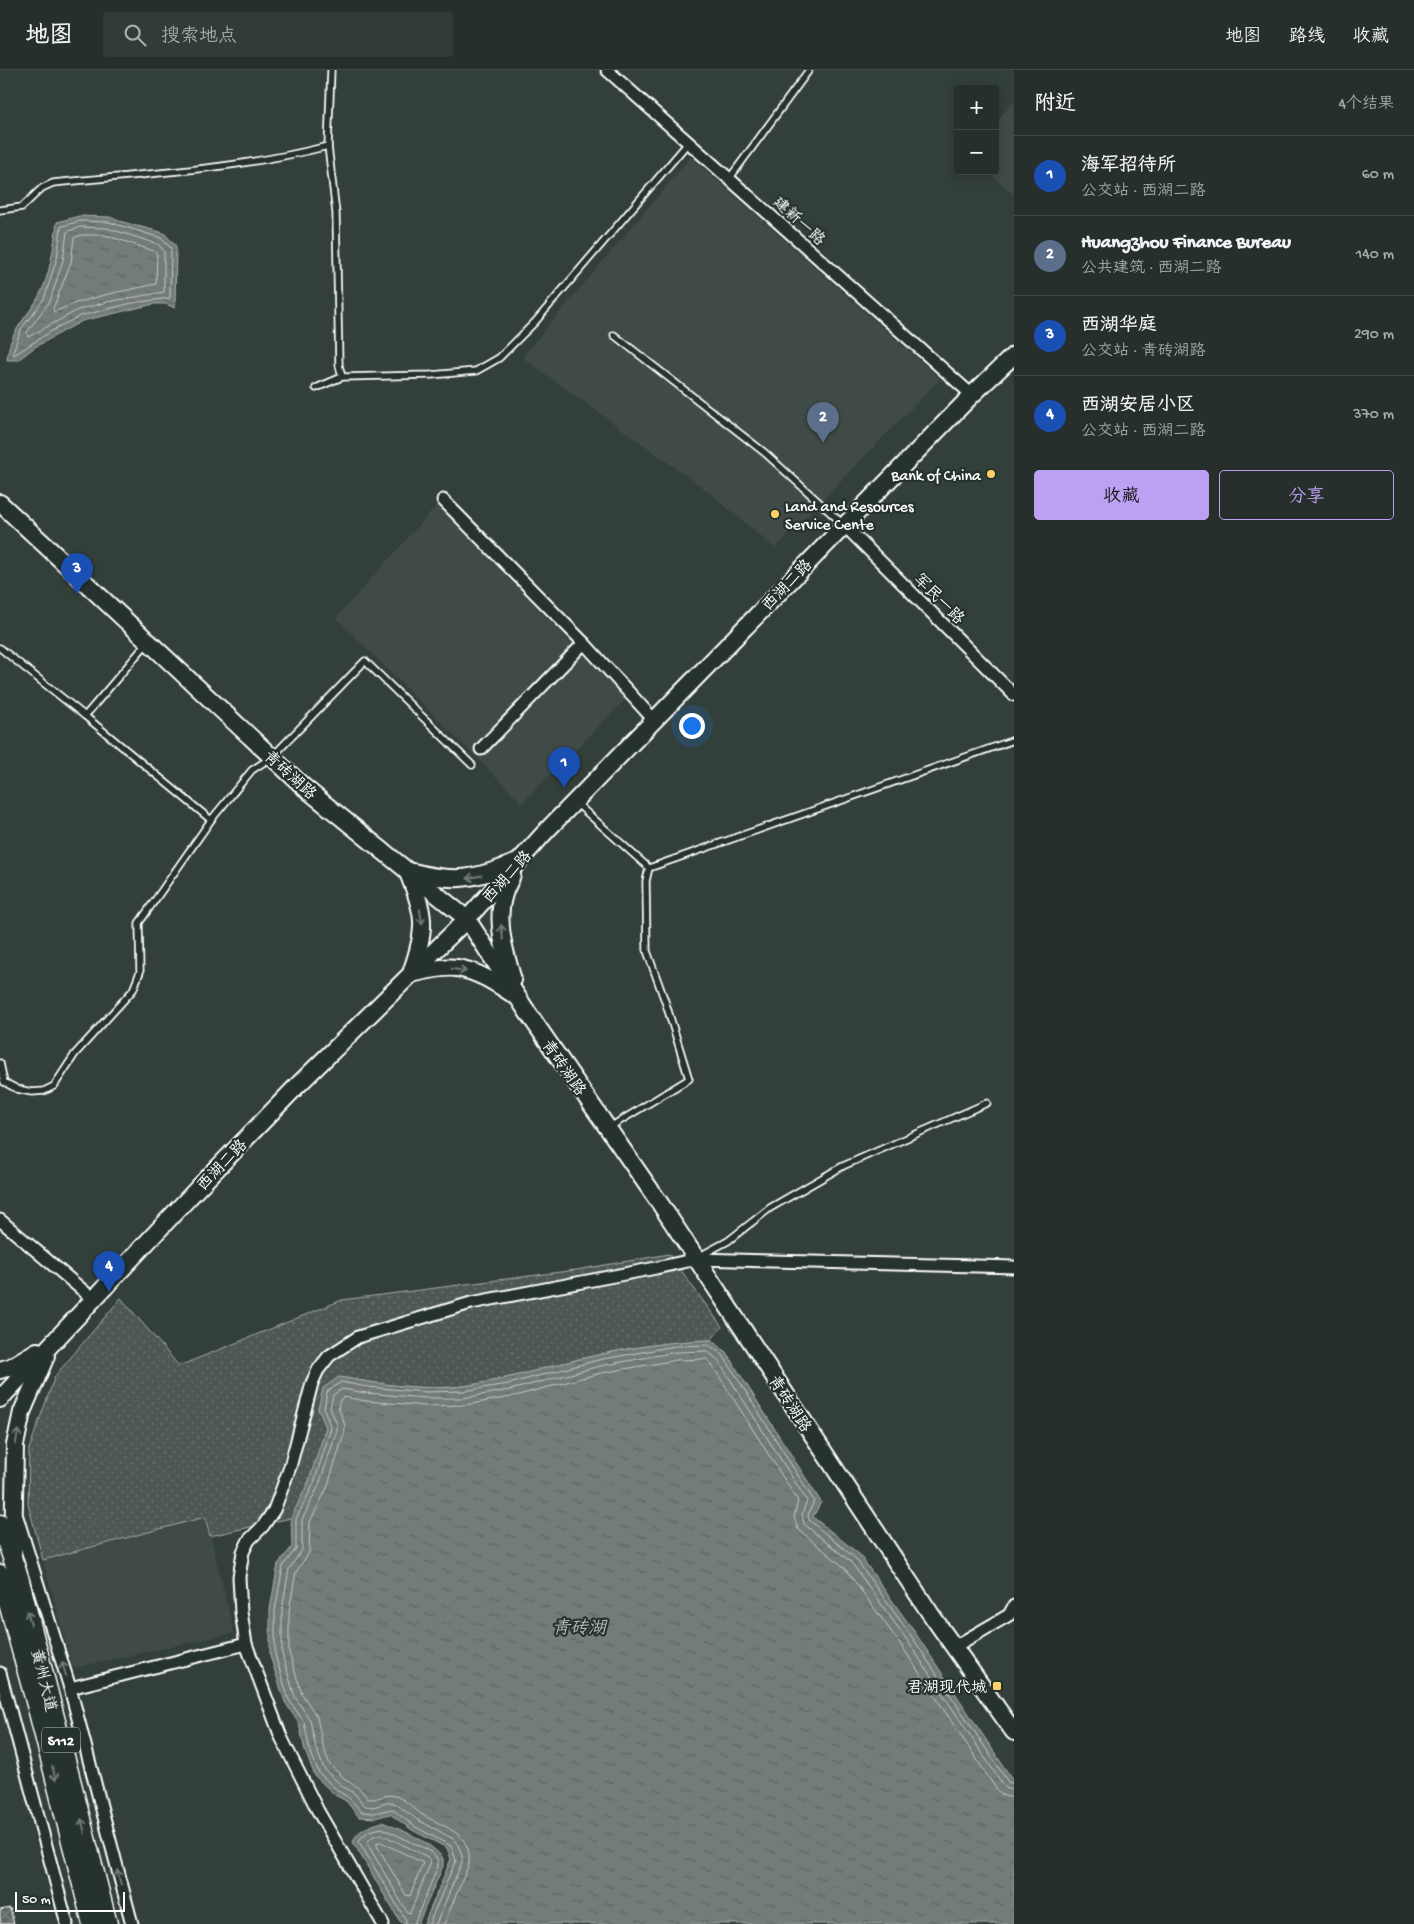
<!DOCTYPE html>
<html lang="zh">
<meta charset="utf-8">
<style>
body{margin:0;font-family:"Gochi Hand","LXGW WenKai TC",sans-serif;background:#323b38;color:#f1f3f6}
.controls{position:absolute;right:15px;top:15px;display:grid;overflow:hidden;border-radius:5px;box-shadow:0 2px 8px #0003}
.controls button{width:45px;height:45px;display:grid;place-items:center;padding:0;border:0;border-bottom:1px solid #424a48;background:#262f2c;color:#f1f3f6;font:25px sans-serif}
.scale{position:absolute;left:15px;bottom:12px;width:110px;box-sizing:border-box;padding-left:5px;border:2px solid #fff;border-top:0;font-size:14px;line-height:18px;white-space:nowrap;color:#fff;-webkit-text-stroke:4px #26332d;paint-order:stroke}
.you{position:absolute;left:691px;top:655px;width:18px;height:18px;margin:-12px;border:4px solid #fff;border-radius:50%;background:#1a73e8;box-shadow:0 0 0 8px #1a73e833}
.badge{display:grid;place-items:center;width:32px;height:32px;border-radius:50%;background:#bca0f2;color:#fff;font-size:16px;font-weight:700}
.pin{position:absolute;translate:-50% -41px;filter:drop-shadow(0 1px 2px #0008)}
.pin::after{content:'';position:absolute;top:26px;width:18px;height:15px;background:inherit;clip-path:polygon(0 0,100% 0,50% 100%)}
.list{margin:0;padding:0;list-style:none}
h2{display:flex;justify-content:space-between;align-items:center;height:65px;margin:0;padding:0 20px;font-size:21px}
h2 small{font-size:16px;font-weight:400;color:#a4a9a9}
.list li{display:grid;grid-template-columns:32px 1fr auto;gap:15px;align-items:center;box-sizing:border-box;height:80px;padding:0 20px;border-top:1px solid #424a48}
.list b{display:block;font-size:19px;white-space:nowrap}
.list p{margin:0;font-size:16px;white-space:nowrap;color:#a4a9a9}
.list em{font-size:16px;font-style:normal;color:#a4a9a9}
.actions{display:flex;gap:10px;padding:15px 20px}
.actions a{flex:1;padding:11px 0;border:1px solid #bca0f2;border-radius:5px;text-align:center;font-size:18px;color:#bca0f2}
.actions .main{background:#bca0f2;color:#111}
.icon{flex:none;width:28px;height:28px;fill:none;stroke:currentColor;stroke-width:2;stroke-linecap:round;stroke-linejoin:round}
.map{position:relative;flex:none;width:1014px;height:1854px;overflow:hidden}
header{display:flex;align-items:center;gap:30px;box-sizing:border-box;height:70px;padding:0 25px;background:#262f2c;border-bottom:1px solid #424a48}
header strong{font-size:24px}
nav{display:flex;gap:28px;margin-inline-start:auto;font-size:18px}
.search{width:350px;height:45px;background:#323b38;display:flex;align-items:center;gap:12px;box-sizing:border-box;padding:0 18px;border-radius:5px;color:#a4a9a9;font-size:19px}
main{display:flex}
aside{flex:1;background:#262f2c}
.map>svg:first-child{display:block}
.built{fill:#404c47}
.green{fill:url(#green-dots);stroke:#a6aca9}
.water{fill:url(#water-ripples);stroke:#abb0ae}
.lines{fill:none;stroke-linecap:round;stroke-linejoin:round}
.shore{stroke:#c7cac9;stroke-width:1}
.building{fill:url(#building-cross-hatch);stroke:#fff;filter:url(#shadow)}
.lane-casing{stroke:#fff;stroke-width:9}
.street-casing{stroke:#fff;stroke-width:15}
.secondary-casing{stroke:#fff;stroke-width:20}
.primary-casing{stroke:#fff;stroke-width:21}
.lane{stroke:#26332d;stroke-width:5.5}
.street{stroke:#26332d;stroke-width:11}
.secondary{stroke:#26332d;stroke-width:16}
.primary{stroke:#26332d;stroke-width:18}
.oneway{stroke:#727a76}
.poi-dot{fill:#ffd166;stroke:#26332d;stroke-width:2}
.labels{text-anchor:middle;stroke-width:4.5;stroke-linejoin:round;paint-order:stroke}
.shield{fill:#26332d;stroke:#bec2c0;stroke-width:1}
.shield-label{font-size:15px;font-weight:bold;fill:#fff}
.street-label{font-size:16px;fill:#fff;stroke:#26332d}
.poi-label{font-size:16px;fill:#fff;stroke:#26332d;text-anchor:end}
.water-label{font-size:18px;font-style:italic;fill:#b9bdbc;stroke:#26332d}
</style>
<header>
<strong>地图</strong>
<div class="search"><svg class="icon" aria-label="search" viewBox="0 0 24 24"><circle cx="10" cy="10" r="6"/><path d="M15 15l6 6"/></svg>搜索地点</div>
<nav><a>地图</a><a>路线</a><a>收藏</a></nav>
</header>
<main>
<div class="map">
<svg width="1014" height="1854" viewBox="0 0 1014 1854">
<defs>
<pattern id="green-dots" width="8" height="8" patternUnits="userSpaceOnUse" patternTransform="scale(1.25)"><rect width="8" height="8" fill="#4d5853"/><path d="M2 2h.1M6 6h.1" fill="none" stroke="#68716d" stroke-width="1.8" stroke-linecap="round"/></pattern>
<pattern id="water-ripples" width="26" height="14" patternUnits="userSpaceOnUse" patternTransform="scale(1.25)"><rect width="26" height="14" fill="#737b78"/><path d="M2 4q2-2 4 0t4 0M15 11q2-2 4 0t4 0" fill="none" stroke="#606462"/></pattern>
<pattern id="building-cross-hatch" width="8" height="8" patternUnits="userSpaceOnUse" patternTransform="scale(1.25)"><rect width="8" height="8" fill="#5f6964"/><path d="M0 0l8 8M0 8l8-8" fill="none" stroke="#77807b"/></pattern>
<filter id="shadow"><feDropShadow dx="-4.5" dy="4.5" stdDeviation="2.5" flood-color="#0009"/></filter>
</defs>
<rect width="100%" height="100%" fill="#333f3a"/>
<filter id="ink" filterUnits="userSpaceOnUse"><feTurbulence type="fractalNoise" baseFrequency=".02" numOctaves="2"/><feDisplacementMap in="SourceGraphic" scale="10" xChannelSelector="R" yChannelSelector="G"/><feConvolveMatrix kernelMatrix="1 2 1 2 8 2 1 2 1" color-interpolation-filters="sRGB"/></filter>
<g filter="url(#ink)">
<g class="built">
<path d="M1014 32V125L987 101H995V52Z"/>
<path d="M691 87 940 309 775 478 706 420 522 287Z"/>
<path d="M437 435 626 629 522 733 336 548Z"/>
<path d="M206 1447 234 1563 73 1598 43 1490Z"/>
</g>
<path class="green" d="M669 1184 722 1257 711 1270C673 1271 635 1277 598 1285 553 1294 510 1310 464 1316 425 1321 378 1314 339 1307L318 1339 327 1357 309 1411 291 1448 210 1466 205 1447 43 1490 28 1434 29 1379 55 1306 121 1228 179 1296 342 1230 576 1200Z"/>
<g class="water">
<path d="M79 146 110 147 119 151 164 163 176 176 175 238 166 234H154L82 251 35 277 18 290H7C9 262 25 250 38 228 50 207 54 175 57 152Z"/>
<path d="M711 1270 726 1282 821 1432 813 1447 859 1484 916 1564 1014 1712V1854H424L451 1789 447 1778 412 1760 390 1744 375 1748 359 1747 346 1731 335 1725 315 1706 305 1681 299 1654 285 1632 270 1586V1539L278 1494 292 1477 291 1448 309 1411 326 1357 318 1339 323 1318 339 1307C378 1314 425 1321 464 1316 510 1310 553 1294 598 1285 635 1277 673 1271 711 1270Z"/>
<path d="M382 1752C404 1761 428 1770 443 1788V1796L418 1854H403L399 1850 353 1772C357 1759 370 1756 382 1752Z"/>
</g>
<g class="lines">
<g class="shore">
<path d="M80 151 109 152 161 168 171 178 170 228 132 233 80 246 58 257 14 285 13 282 21 259 44 229 57 188 61 157Z"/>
<path d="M81 157 107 158 158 174 164 181V222L107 232 78 240 28 267 27 262 50 231 63 190 67 162Z"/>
<path d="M82 165H105L154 181 157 184 156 214 104 225 76 233 54 242 53 239 71 192 74 168Z"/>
<path d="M381 1764 426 1786 431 1792 410 1843 407 1842 367 1773 372 1767Z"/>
<path d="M381 1772 423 1793 410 1826 406 1825 377 1776V1773Z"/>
<path d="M406 1854V1850L359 1772 360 1769 369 1761 382 1758 430 1781 438 1790V1796L414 1854"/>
<path d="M429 1854 456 1790 451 1776 414 1756 392 1739 374 1743 362 1742 349 1728 338 1721 319 1703 310 1680 304 1652 289 1630 275 1585V1540L283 1496 296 1479V1449L314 1413 331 1358 324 1339 327 1322 341 1312 367 1317 426 1322 463 1321 508 1314 598 1290 675 1276 709 1275 723 1285 814 1431 808 1445 809 1450 855 1488 912 1567 1008 1712 1014 1714"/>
<path d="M436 1854 462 1792C463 1784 458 1773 452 1768L418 1750 394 1733H387L373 1737 365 1736 354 1723 342 1716 324 1699 316 1678 310 1650 295 1627 282 1584V1540L289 1499 302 1480V1450L319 1415 337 1361V1354L330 1338 333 1325 342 1319 366 1323 426 1328H463L510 1320 600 1296 676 1282 707 1281 718 1290 807 1431 802 1444 804 1454 851 1492 907 1570 1003 1715 1007 1719 1014 1720"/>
<path d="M444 1854 469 1794C473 1763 442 1756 421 1744 413 1738 405 1729 395 1726 386 1723 378 1730 368 1729L359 1718 346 1710 330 1695 323 1676 317 1647 302 1624 289 1583V1541L296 1502 309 1483 310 1452 327 1418 345 1361 344 1352 338 1337 340 1330 344 1327 366 1331 425 1336 465 1335 511 1327 601 1303 677 1290 706 1289 712 1295 798 1431 794 1447 798 1459 845 1498 901 1575 997 1720 1004 1726 1014 1728"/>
</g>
</g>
<path class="building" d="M10 1838 14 1854H0V1840Z"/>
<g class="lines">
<g class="lane-casing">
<g id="lane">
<path d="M331 0 328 76 336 143 339 295 342 307"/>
<path d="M729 109 809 0"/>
<path d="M0 140 22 137 42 118 53 113C145 104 239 99 328 76"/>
<path d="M614 265 765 383 844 455"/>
<path d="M316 318 342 307 431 305 476 301 499 288 535 252 688 73"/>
<path d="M0 578 85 646 148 572"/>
<path d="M85 646 211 750"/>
<path d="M576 733 649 798"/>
<path d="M0 993 4 1012 17 1019 32 1022 44 1021 54 1016 75 984 133 920 140 902 139 853 211 750 252 700 272 687 365 591 472 695"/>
<path d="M610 1057 689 1009 666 934 647 881 646 811 649 798 1014 670"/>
<path d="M700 1186 728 1171 770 1138 843 1096 987 1033"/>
</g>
</g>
<g class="street-casing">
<g id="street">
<path d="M607 0 972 325"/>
<path d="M443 430 584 573 654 650"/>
<path d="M844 455 1014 625"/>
<path d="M481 679 584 573"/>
<path d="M0 1150 93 1229"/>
<path d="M17 1447 70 1618 132 1854"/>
<path d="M246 1574 241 1542 239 1507 243 1482 249 1470 263 1456 274 1440 290 1397 312 1313 318 1300 329 1286 358 1267 471 1233 656 1198 696 1189 1014 1197"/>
<path d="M954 1577 1009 1545 1014 1536"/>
<path d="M0 1603 67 1854"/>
<path d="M70 1618 246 1574 281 1667 318 1741 383 1854"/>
</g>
</g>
<g class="secondary-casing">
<g id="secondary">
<path d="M0 433 305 718 467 849 528 943 661 1135 930 1543 1014 1662"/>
<path d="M413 802C455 813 475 809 515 793"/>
<path d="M408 803C425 844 427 857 412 900"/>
<path d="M512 805C510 811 506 817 504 824 495 851 505 883 513 910"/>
<path d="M411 904C425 901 442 896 457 898 478 901 497 914 514 925"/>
<path d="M0 1300 10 1297 37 1281"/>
<path d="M0 1329 197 1119 296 1017 467 849 547 760 972 325 1014 285"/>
<path d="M13 1486 15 1375 22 1342 46 1286"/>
</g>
</g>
<g class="primary-casing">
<g id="primary">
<path d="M0 1454 19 1507 108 1854"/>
<path d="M0 1504 38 1642 92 1854"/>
</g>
</g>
<use href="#lane" class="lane"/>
<use href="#street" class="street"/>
<use href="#secondary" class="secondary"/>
<use href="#primary" class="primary"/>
</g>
<defs><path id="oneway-shaft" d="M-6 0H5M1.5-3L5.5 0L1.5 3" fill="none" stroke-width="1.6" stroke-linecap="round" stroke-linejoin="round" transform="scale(1.25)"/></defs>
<g class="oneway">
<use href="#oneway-shaft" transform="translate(474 807) rotate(169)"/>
<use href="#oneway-shaft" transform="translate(421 847) rotate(82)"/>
<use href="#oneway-shaft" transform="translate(502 862) rotate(-98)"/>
<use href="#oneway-shaft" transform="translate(459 900) rotate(9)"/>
<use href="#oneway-shaft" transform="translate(17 1367) rotate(-79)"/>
<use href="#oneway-shaft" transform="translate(29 1548) rotate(-104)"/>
<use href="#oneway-shaft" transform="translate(64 1599) rotate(-107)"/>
<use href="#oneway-shaft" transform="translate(54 1703) rotate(76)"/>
<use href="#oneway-shaft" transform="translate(83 1756) rotate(-104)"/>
<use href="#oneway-shaft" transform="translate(119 1807) rotate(-105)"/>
</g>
</g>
<g class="poi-dot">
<circle cx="991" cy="404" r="5"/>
<circle cx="775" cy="444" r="5"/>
<rect x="992" y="1611" width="10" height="10" rx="2.5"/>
</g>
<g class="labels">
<rect class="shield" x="42" y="1657.5" width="38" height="25" rx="4"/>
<g class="shield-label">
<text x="61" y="1675">S112</text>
</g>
<g class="street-label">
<text transform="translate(800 150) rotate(42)" y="6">建新一路</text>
<text transform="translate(786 514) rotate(-46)" y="6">西湖二路</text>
<text transform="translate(940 528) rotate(45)" y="6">军民一路</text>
<text transform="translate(291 704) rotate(42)" y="6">青砖湖路</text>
<text transform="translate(506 806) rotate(-48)" y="6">西湖二路</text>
<text transform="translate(565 997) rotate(55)" y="6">青砖湖路</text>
<text transform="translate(221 1094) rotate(-46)" y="6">西湖二路</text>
<text transform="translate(791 1333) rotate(57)" y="6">青砖湖路</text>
<text transform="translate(45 1610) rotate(76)" y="6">黄州大道</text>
</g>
<g class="poi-label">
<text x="981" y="410">Bank of China</text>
<text x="785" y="441" text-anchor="start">Land and Resources<tspan x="785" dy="18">Service Cente</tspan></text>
<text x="987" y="1622">君湖现代城</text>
</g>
<g class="water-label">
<text x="579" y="1563">青砖湖</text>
</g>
</g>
</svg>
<div class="controls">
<button>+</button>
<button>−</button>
</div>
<div class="scale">50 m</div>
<div class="you"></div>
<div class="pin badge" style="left:564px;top:718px;background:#1a4fb4">1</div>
<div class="pin badge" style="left:823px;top:373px;background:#5c6f8a">2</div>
<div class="pin badge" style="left:77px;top:524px;background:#1a4fb4">3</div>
<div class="pin badge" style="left:109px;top:1222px;background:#1a4fb4">4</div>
</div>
<aside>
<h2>附近<small>4个结果</small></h2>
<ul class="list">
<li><span class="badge" style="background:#1a4fb4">1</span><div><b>海军招待所</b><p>公交站 · 西湖二路</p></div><em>60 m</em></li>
<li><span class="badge" style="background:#5c6f8a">2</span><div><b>Huangzhou Finance Bureau</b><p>公共建筑 · 西湖二路</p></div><em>140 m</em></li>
<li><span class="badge" style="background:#1a4fb4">3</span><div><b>西湖华庭</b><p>公交站 · 青砖湖路</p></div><em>290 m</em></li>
<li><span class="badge" style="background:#1a4fb4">4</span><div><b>西湖安居小区</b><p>公交站 · 西湖二路</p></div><em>370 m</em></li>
</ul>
<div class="actions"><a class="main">收藏</a><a>分享</a></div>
</aside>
</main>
